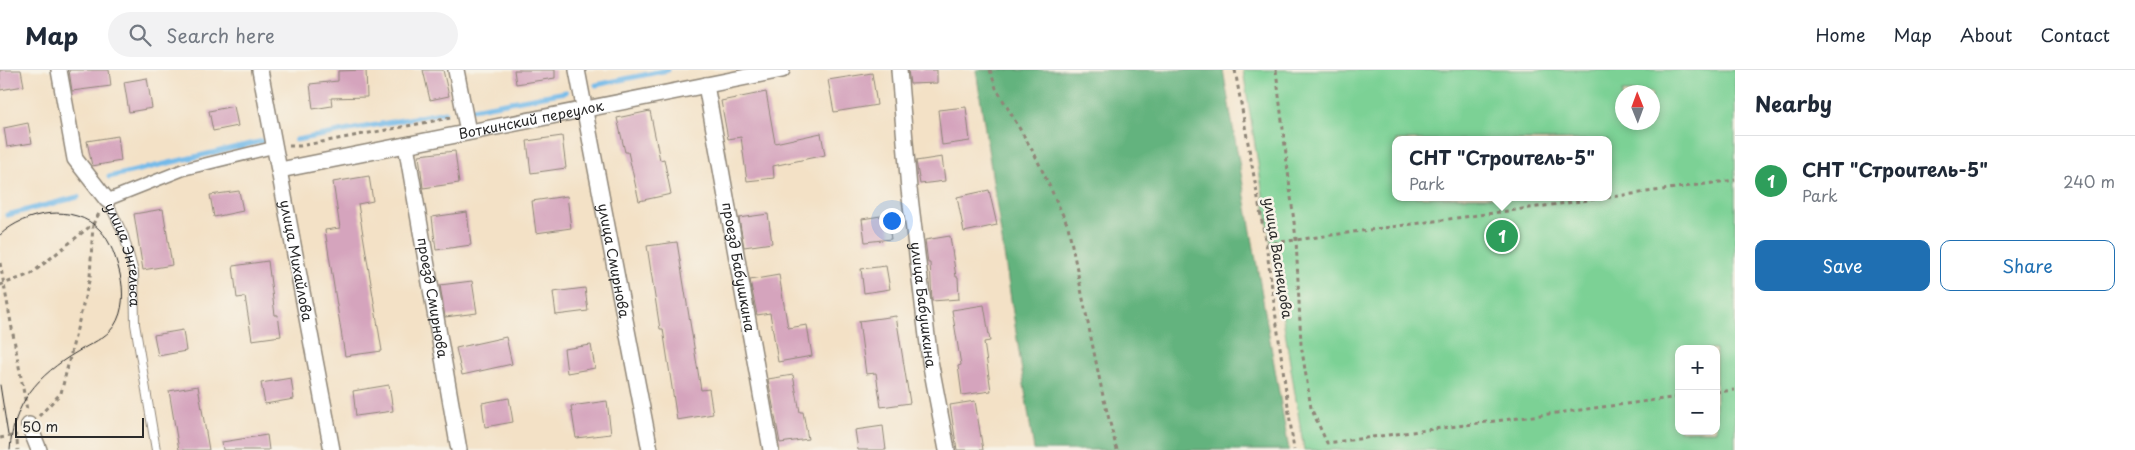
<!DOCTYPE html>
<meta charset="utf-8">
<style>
body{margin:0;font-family:"Playpen Sans",sans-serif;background:#f2f2f3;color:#1f2937}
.controls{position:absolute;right:15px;bottom:15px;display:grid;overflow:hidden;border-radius:10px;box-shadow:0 2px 8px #0003}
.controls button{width:45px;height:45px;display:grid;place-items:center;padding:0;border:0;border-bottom:1px solid #e0e1e3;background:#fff;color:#1f2937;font:25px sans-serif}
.compass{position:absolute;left:1615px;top:15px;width:45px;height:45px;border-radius:50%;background:#fff;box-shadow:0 2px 8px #0003;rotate:359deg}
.scale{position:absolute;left:15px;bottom:12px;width:129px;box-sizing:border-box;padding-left:5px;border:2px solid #2b2b2b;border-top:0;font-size:14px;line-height:18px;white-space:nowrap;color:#2b2b2b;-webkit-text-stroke:4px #f7f3e8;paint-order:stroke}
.you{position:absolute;left:891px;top:150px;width:18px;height:18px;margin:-12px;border:4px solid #fff;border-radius:50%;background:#1a73e8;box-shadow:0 0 0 8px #1a73e833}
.badge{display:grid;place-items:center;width:32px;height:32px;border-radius:50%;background:#1f6fb2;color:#fff;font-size:16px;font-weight:700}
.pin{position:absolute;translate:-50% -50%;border:2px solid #fff;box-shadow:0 1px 5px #0006}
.popup{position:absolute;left:1392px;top:66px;width:220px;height:65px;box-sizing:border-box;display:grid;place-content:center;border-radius:10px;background:#fff;filter:drop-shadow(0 1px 4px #0005);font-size:16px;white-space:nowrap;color:#747a83}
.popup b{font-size:19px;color:#1f2937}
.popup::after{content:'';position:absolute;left:50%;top:100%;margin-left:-10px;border:10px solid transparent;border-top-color:#fff}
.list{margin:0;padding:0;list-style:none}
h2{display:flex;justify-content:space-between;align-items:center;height:65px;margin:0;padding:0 20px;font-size:21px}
h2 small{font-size:16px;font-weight:400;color:#747a83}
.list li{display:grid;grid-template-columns:32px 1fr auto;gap:15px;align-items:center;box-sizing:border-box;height:90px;padding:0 20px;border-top:1px solid #e0e1e3}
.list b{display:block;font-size:19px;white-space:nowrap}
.list p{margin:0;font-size:16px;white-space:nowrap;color:#747a83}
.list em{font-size:16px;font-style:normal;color:#747a83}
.actions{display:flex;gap:10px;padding:15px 20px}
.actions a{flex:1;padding:11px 0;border:1px solid #1f6fb2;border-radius:10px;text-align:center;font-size:18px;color:#1f6fb2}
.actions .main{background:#1f6fb2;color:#fff}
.icon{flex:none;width:28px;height:28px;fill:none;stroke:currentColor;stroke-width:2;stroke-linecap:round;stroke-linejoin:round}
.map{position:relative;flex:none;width:1735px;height:380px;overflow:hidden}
header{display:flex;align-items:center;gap:30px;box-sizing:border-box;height:70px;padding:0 25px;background:#fff;border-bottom:1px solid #e0e1e3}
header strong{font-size:24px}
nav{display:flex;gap:28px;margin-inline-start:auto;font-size:18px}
.search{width:350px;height:45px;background:#f2f2f3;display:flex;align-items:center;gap:12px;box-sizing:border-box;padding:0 18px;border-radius:28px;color:#747a83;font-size:19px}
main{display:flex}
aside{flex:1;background:#fff}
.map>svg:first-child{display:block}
.green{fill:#7bd195;stroke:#537e60;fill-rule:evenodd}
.forest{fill:#64b37e;stroke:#486f54}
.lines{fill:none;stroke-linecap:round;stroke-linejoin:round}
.stream{stroke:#72b9e9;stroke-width:5}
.building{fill:#d5a4bd}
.service-casing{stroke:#8f8678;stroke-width:10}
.pedestrian-casing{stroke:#8f8678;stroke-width:14}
.minor-casing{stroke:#8f8678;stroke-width:18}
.path{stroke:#8f8678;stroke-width:3;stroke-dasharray:4 4;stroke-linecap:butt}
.service{stroke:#fff;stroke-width:8}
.pedestrian{stroke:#fff;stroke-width:11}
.minor{stroke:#fff;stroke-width:15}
.tram{stroke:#2b2b2b;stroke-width:1}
.labels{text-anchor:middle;stroke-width:5;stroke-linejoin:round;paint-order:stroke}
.street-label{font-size:14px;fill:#2b2b2b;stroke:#f7f3e8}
</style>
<header>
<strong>Map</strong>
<div class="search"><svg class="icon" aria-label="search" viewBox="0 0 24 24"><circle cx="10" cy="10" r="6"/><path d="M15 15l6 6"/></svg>Search here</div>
<nav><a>Home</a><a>Map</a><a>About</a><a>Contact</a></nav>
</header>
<main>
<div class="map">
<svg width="1735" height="380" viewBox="0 0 1735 380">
<rect width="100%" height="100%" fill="#f7f3e8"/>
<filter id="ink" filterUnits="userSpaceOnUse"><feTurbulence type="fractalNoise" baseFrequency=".02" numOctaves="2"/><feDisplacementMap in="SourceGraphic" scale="10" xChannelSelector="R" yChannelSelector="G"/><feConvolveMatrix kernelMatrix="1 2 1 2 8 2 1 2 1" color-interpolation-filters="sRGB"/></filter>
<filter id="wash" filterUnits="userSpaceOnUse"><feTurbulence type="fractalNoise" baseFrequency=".0096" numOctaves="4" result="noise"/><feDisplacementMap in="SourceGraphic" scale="20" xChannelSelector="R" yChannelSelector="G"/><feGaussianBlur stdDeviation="1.12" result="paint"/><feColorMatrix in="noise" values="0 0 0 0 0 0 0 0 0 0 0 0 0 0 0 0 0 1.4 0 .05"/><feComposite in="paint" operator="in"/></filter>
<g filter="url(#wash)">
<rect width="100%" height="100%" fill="#f3e1c6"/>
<path class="green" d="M1243 0H1735V380H1304ZM1622 22H1652V52H1622ZM1396 70H1608V127H1396ZM1679 279H1716V361H1679Z"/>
<path class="forest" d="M976 0H1223L1289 380H1034Z"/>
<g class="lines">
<g class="stream">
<path d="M596 15 668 0"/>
<path d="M472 39 566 22"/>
<path d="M296 70 445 42"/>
<path d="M109 107 263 71"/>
<path d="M7 145 78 127"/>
</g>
</g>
<g id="blocks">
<g class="building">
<path d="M0 0H21L24 16 0 20Z"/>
<path d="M69 0H109L111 16 72 21Z"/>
<path d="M366 0 367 27 331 28 332 36 313 39 310 14 338 11V1Z"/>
<path d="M423 0H443L449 26 430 30Z"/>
<path d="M514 0H555V8L516 14Z"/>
<path d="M908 0H937V13L910 14Z"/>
<path d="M872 3 877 35 834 42 828 10Z"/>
<path d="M147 8 152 38 129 42 124 12Z"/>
<path d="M766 22 775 73 821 63 825 85 773 96 774 108 747 111 741 67 728 69 721 31Z"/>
<path d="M234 36 238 56 213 61 209 41Z"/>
<path d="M966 37 970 71 942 75 938 40Z"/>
<path d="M650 41 660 90 664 89 671 124 639 131 628 82H625L617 48Z"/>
<path d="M28 53 32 73 7 77 4 58Z"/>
<path d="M118 66 121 91 92 96 87 71Z"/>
<path d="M562 66 566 98 531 103 527 71Z"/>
<path d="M455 81 459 113 423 118 419 85Z"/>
<path d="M942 87 945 111 920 114 916 91Z"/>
<path d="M369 106 373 131 358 134 382 281 345 286 325 160 340 158 333 112Z"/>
<path d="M989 120 997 155 964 162 957 127Z"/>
<path d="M239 121 243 141 214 147 210 125Z"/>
<path d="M567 126 571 158 536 163 532 131Z"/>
<path d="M163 139 172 195 143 200 134 144Z"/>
<path d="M467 142 471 175 436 180 432 147Z"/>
<path d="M768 144 772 173 744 177 739 148Z"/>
<path d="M887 145 891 169 865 172 862 149Z"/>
<path d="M950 166 956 207H958L959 229 932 231 930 193H928L925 170Z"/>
<path d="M677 172 701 320 709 319 713 344 677 350 663 259H660L647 176Z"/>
<path d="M268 191 275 245H278L281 266 252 270 245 227 237 228 233 196Z"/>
<path d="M886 196 890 219 864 223 861 199Z"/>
<path d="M779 205 788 258 807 255 812 286 778 292 770 243 757 245 750 210Z"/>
<path d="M472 211 477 243 445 247 440 215Z"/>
<path d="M585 218 588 241 556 245 553 222Z"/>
<path d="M984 235 990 271 984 272 991 321 962 325 958 296 961 295 952 240Z"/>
<path d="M896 246 910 333 881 337 876 303 866 304 859 251Z"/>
<path d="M183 260 186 281 158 286 154 265Z"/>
<path d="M506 267 512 294 462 305 456 278Z"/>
<path d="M591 275 595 298 567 303 564 279Z"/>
<path d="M793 305 800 342H803L808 369 780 373 768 309Z"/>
<path d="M291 308 294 329 265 334 261 313Z"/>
<path d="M389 315 393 341 356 346 353 321Z"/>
<path d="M198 316 209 380H179L169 321Z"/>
<path d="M509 328 513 352 485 357 482 333Z"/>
<path d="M607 331 611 364 576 368 571 336Z"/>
<path d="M975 331 983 380H957L950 335Z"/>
<path d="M883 356 886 380H858L855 360Z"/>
<path d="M267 365 269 380H223L222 372Z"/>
</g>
</g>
</g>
<g filter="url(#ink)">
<use href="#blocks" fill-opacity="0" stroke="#8f8678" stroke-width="1"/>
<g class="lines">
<g class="service-casing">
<g id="service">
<path id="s1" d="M107 130 124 166 134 202 135 254 156 380"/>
</g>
</g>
<g class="pedestrian-casing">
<path id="pedestrian" d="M107 130 185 99 275 77"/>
</g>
<g class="minor-casing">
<g id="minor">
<path d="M59 0 75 89 107 130"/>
<path id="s2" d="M260 0 332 380"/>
<path d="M456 0 468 62"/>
<path id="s3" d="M577 0 650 380"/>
<path id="s4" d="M899 0 909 119 930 291 947 380"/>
<path id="s5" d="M706 15 771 380"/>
<path id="s6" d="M406 75 459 380"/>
<path id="s7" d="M280 100 782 0"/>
<path d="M29 355 39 380"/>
</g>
</g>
<g class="path">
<path d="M990 0 996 18 1035 85 1068 156 1103 326 1117 380"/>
<path d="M1235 0 1266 174 1294 380"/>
<path d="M1276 0 1296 169 1301 274 1311 338 1327 373 1679 327"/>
<path d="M289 76H300L450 48"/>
<path d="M1266 174 1735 110"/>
<path d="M0 193 27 340"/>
<path d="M0 215 31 204 93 154 100 142"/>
<path d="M1716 322 1735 320"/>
<path d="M39 346 61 323 90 207 93 154"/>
<path d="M0 368 17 365"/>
<path d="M17 371 18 380"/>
</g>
<use href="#service" class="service"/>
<use href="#pedestrian" class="pedestrian"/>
<use href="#minor" class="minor"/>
<g class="tram">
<path d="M0 165C25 141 74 133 100 160 111 172 116 188 120 204 124 221 124 241 114 256 106 268 90 274 77 282 38 305 13 333 10 380"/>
<path d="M0 315 8 365"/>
</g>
</g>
</g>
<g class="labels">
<g class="street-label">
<text dy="5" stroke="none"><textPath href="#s7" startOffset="256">Воткинский переулок</textPath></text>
<text dy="5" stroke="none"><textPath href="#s1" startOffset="58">улица Энгельса</textPath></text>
<text transform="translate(1278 188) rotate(81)" y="5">улица Васнецова</text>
<text dy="5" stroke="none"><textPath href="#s2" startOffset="194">улица Михайлова</textPath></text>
<text dy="5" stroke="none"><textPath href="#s3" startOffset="194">улица Смирнова</textPath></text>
<text dy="5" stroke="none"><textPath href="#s5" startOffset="185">проезд Бабушкина</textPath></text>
<text dy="5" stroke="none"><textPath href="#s6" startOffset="155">проезд Смирнова</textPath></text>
<text dy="5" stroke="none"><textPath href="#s4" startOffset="236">улица Бабушкина</textPath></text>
</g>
</g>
</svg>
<div class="controls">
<button>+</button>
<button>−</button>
</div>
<svg class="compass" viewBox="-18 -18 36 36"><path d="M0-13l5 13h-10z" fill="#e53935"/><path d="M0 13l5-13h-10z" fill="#747a83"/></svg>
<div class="scale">50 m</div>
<div class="you"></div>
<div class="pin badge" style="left:1502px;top:166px;background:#2e9e5b">1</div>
<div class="popup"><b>СНТ &quot;Строитель-5&quot;</b>Park</div>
</div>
<aside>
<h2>Nearby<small></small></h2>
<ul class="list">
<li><span class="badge" style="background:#2e9e5b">1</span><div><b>СНТ &quot;Строитель-5&quot;</b><p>Park</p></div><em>240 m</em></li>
</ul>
<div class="actions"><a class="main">Save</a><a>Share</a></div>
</aside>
</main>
